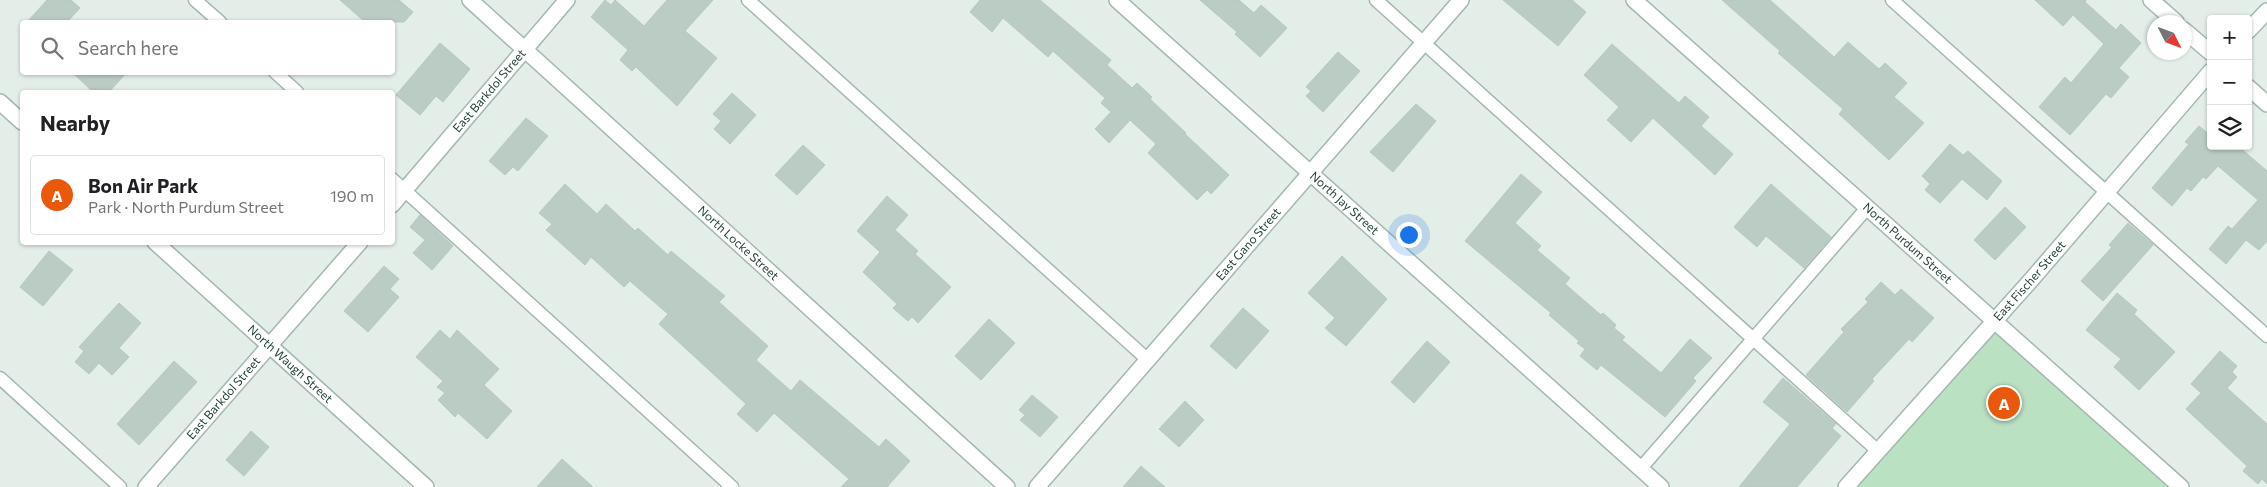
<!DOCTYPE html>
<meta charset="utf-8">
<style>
body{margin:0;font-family:Commissioner,sans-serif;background:#f6f6f6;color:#202124}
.controls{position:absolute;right:15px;top:15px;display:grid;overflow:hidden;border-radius:5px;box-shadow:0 1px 4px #0004}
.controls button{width:45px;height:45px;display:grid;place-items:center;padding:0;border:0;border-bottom:1px solid #e0e0e0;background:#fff;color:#202124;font:25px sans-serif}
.compass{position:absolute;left:2147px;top:15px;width:45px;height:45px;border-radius:50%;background:#fff;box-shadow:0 1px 4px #0004;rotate:132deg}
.you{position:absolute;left:1408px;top:234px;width:18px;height:18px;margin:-12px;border:4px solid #fff;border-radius:50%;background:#1a73e8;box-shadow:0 0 0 8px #1a73e833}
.badge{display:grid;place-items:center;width:32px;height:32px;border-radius:50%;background:#ea580c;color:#fff;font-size:16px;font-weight:700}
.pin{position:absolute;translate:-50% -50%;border:2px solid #fff;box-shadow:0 1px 5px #0006}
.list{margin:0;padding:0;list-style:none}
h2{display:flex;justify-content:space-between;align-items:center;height:65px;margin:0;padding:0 20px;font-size:21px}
h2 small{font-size:16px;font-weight:400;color:#757577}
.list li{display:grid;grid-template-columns:32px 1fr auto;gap:15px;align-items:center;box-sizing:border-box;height:80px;margin:0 10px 10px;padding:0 10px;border:1px solid #e0e0e0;border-radius:5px}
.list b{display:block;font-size:19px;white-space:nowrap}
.list p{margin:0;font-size:16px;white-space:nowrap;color:#757577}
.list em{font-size:16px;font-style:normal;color:#757577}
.icon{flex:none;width:28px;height:28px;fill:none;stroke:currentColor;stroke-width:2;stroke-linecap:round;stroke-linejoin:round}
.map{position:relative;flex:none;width:2267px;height:487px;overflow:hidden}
.search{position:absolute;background:#fff;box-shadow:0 1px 4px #0004;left:20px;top:20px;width:375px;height:55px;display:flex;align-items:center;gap:12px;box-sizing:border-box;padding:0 18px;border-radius:5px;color:#757577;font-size:19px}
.panel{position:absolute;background:#fff;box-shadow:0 1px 4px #0004;left:20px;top:90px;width:375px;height:155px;border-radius:5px}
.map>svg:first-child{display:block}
.green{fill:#bbe1c3}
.building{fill:#bbccc4;stroke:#b5c9bf}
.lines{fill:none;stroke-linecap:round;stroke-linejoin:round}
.service-casing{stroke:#a5b7b0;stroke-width:15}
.minor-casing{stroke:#a5b7b0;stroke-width:18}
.service{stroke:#fff;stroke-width:12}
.minor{stroke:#fff;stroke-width:15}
.labels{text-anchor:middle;stroke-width:4.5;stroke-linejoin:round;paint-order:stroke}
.street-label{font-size:12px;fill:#214237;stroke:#f5faf7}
</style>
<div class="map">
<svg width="2267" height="487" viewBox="0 0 2267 487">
<rect width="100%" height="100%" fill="#e3eee9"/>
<path class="green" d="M1995 320 2181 487H1847Z"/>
<g class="building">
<path d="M47 0H71L80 8 67 22H27Z"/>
<path d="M340 0H399L413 12 404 22H365Z"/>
<path d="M605 0 611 5 615 0 644 26 667 0H713L685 31 717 58 677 106 636 67 632 71 620 60 628 50 591 17Z"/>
<path d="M980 0H1040L1111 60 1107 65 1132 88 1137 83 1152 97 1150 99 1186 133 1185 134 1229 175 1211 194 1207 190 1197 200 1148 153 1156 144 1130 120 1109 143 1095 129 1111 112 1101 103 1105 98 1053 51 1048 57 1003 18 992 32 970 12Z"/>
<path d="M1200 0H1239L1254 13 1261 5 1287 28 1260 57 1235 34 1237 32Z"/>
<path d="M1503 0H1572L1586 12 1558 46Z"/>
<path d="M1722 0H1770L1834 57 1848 42 1879 69 1885 63 1907 83 1894 97 1924 123 1889 160 1839 114 1843 109 1778 53 1780 51Z"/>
<path d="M2035 0H2086L2085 2 2116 30 2121 24 2141 43 2119 68 2129 77 2111 98 2106 94 2070 135 2039 107 2065 77 2071 83 2104 44 2073 15 2063 26Z"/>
<path d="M440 43 470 69 443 102 436 96 420 115 396 95Z"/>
<path d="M1612 44 1679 103 1685 96 1709 117 1701 126 1733 154 1715 175 1653 118 1631 142 1607 120 1619 107 1584 75Z"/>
<path d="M1338 52 1360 71 1323 112 1306 96 1311 91 1306 87Z"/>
<path d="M72 72H127L109 92H93Z"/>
<path d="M732 93 756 115 730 144 714 129 721 121 713 114Z"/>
<path d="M1416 104 1436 121 1393 172 1370 152Z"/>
<path d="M526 118 548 136 518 171 513 167 505 175 489 161Z"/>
<path d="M2199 126 2211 136V146H2238L2267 171V241L2259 250 2246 240 2226 264 2209 249 2228 226 2232 229 2258 200 2218 166 2206 179 2203 177 2191 191 2187 188 2172 206 2152 188 2189 144 2185 142Z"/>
<path d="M1950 144 1963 155 1968 151 2002 181 1987 200 1962 179 1940 203 1925 190 1930 184 1922 176Z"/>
<path d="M803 145 825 165 797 195 775 175Z"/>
<path d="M1521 174 1542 192 1515 223 1541 246 1537 250 1570 278 1565 284 1601 315 1603 313 1616 325 1614 328 1625 337 1622 340 1661 373 1690 339 1712 358 1693 378 1696 381 1665 417 1601 365 1597 370 1580 356 1585 349 1577 343 1579 341 1549 315 1551 313 1465 241Z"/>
<path d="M565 184 597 214 606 204 635 231 638 228 668 255 671 251 725 296 719 302 768 346 756 360 791 391 800 380 879 447 886 439 910 461 887 487H841L849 479 774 413 757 432 737 414 746 404 659 324 668 314 630 281 624 287 591 257 585 265 546 230 552 224 539 213Z"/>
<path d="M1771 184 1831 237 1804 268 1766 236 1757 247 1734 227Z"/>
<path d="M887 196 908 215 895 230 918 251 915 254 951 287 918 323 912 317 908 321 893 308 897 304 863 272 880 252 857 231Z"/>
<path d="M2005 207 2026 227 1995 260 1974 240Z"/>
<path d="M420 215 453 246 432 270 413 253 425 240 410 227Z"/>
<path d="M2128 223 2153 245 2103 301 2081 281 2112 247 2109 245Z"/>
<path d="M49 251 73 270 43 306 20 287Z"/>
<path d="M1342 256 1387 299 1346 346 1325 328 1335 318 1308 293Z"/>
<path d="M384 266 399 279 390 289 399 297 368 332 344 311Z"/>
<path d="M1881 282 1895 295 1901 289 1934 318 1912 342 1909 339 1872 379 1874 381 1847 412 1806 375 1844 332 1841 329 1868 302 1865 299Z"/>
<path d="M2117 293 2137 310 2134 314 2175 352 2139 390 2114 367 2121 359 2086 330Z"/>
<path d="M119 303 141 323 119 348 129 357 112 375 99 363 89 374 75 362 84 351 79 347Z"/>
<path d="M1243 308 1269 331 1236 369 1210 346Z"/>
<path d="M989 319 1015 343 981 380 955 356Z"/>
<path d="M440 330 450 339 457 330 499 369 484 385 512 411 487 439 458 413 455 417 438 400 445 393 437 387 443 381 416 357Z"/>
<path d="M1427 341 1450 362 1414 403 1391 382Z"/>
<path d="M2220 351 2237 366 2232 372 2237 377 2227 388 2267 424V484L2262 479 2258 484 2243 471 2247 466 2186 409 2201 393 2191 384Z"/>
<path d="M174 361 197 382 139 445 117 424Z"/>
<path d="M1783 378 1836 424 1832 428 1841 436 1797 487H1739L1790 424 1763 402Z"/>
<path d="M1032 395 1058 417 1040 437 1020 420 1025 415 1019 410Z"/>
<path d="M1185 401 1204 420 1179 447 1159 429Z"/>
<path d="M251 431 269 447 244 476 226 460Z"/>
<path d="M562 459 593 487H537Z"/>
<path d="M1141 466 1165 487H1123Z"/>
</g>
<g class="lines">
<g class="service-casing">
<g id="service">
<path d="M195 0 220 22"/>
<path d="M748 0 1147 359"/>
<path d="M1376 0 1878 451"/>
<path d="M1892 0 2267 336"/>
<path d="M275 72 297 92"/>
<path d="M392 179 732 487"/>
<path d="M0 378 120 487"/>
<path d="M1641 468 1867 208"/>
</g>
</g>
<g class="minor-casing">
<g id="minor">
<path id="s1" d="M470 0 1007 487"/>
<path id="s2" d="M1117 0 1661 487"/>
<path id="s3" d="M1634 0 2181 487"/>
<path d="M2151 0 2176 22"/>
<path d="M2184 30 2211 53"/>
<path d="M2248 31 2267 11"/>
<path d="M2248 87 2267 104"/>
<path d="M0 102 22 122"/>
<path id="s4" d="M392 205 567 0"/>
<path id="s5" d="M155 242 426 487"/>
<path id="s6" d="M146 487 360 242"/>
<path id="s7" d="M1037 487 1461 0"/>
<path id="s8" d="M1846 487 2032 279 2211 71"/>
</g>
</g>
<use href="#service" class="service"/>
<use href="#minor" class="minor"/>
</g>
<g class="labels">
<g class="street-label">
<text dy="4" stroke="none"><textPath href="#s4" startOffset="150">East Barkdol Street</textPath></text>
<text dy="4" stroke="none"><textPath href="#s2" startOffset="305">North Jay Street</textPath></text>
<text dy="4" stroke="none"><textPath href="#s1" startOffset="362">North Locke Street</textPath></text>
<text dy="4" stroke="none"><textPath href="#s3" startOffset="366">North Purdum Street</textPath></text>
<text dy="4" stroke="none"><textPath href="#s7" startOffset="322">East Gano Street</textPath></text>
<text dy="4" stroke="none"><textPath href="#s8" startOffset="276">East Fischer Street</textPath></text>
<text dy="4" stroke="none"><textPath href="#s5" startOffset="182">North Waugh Street</textPath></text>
<text dy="4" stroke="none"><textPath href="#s6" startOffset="118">East Barkdol Street</textPath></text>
</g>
</g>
</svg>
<div class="controls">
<button>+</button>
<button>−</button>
<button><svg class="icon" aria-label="layers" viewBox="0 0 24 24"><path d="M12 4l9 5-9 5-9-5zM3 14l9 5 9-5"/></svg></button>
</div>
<svg class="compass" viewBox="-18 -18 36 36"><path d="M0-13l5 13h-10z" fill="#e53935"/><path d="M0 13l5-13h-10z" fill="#757577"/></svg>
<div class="you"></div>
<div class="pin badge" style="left:2004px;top:403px">A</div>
<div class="search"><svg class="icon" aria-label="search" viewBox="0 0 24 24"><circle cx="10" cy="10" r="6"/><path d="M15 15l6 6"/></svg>Search here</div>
<section class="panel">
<h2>Nearby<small></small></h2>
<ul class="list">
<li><span class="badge">A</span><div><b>Bon Air Park</b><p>Park · North Purdum Street</p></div><em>190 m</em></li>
</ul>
</section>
</div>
